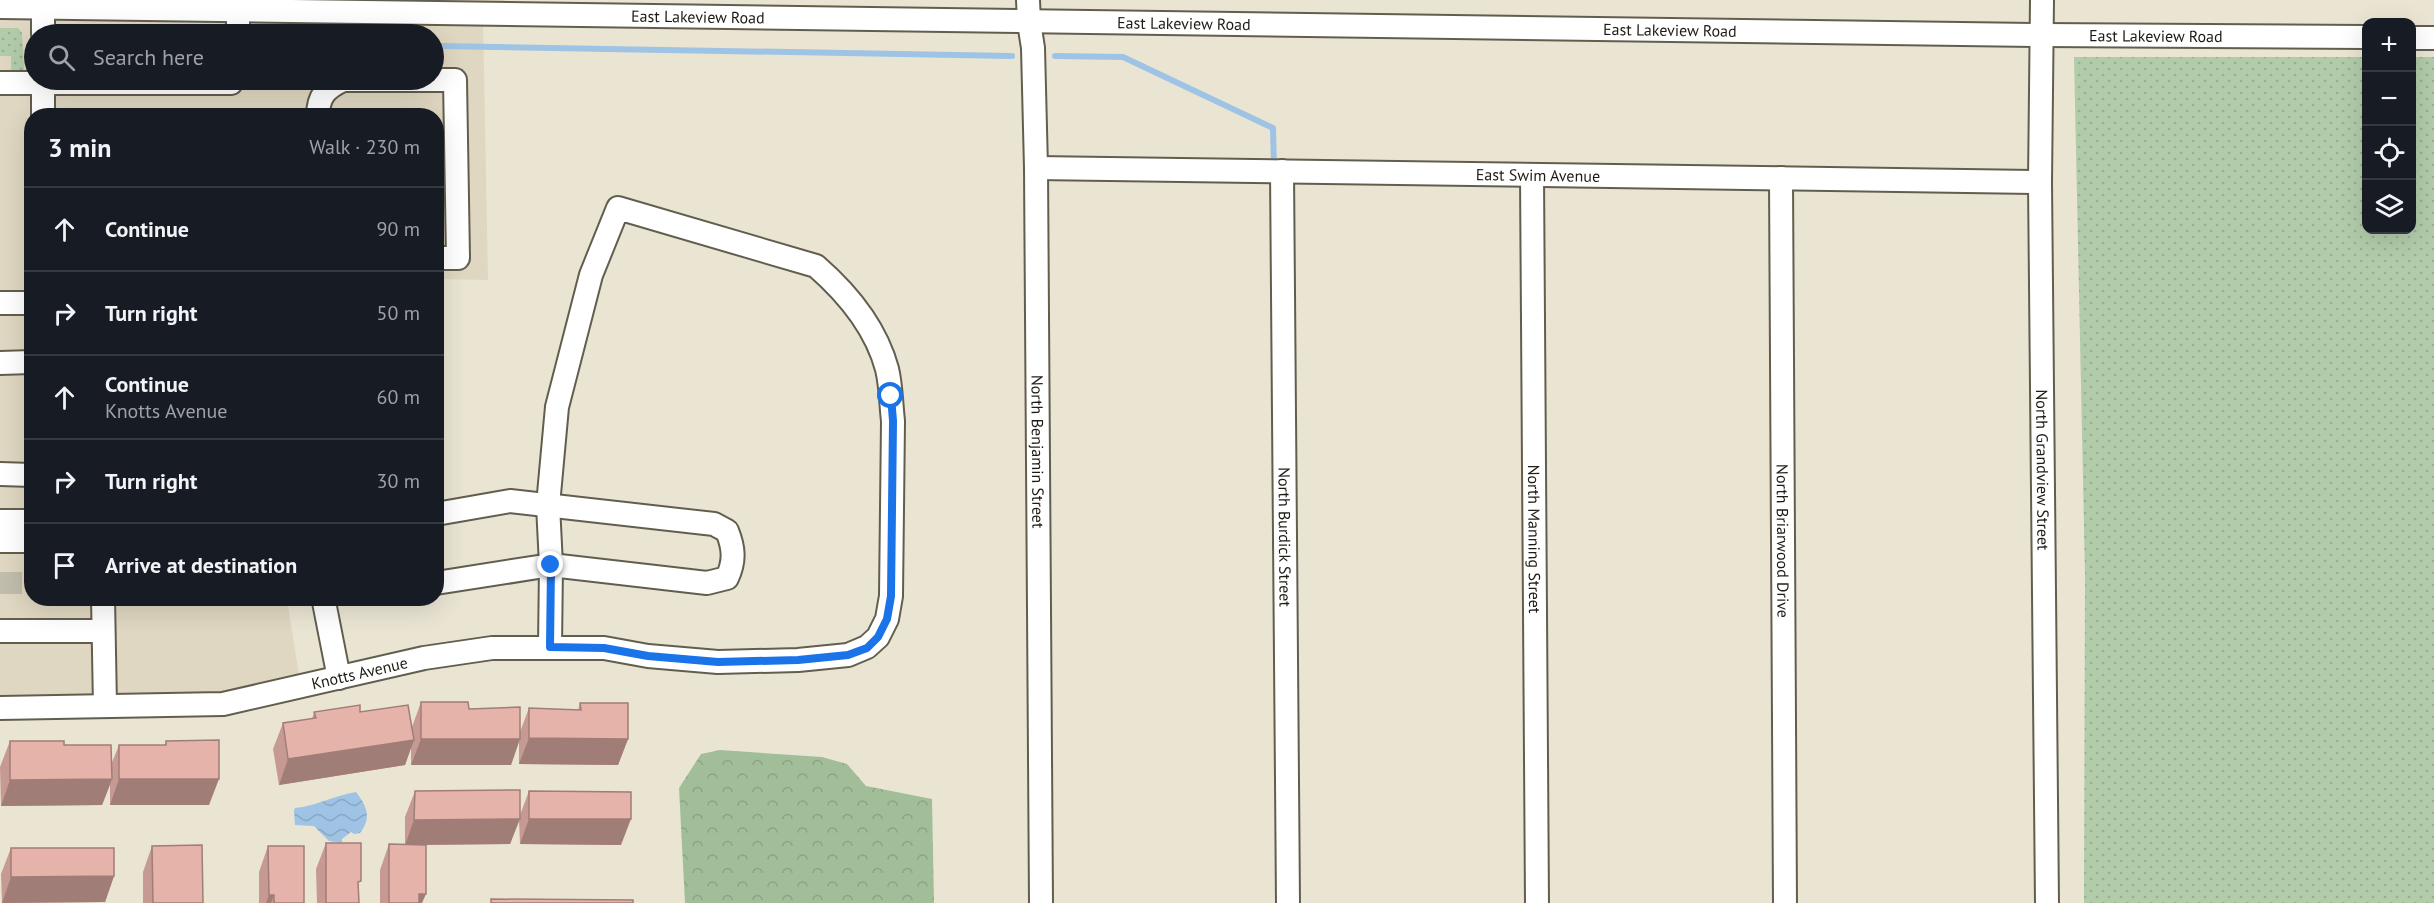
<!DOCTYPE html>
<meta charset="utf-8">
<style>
body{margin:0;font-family:"PT Sans",sans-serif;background:#20242c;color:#f1f3f6}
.controls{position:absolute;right:18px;top:18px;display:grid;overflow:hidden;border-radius:12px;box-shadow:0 6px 24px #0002}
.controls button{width:54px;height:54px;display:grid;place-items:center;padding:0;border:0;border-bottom:2px solid #363941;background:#171b24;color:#f1f3f6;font:30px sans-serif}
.stop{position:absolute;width:18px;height:18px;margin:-14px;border:4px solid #1a73e8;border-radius:50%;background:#fff}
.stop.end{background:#1a73e8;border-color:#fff;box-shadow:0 2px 6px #0008}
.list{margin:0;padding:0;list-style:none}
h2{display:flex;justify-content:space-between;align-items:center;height:78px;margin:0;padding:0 24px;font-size:26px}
h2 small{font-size:20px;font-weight:400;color:#9ea1a6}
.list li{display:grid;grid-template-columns:39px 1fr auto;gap:18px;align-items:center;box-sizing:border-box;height:84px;padding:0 24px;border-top:2px solid #363941}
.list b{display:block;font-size:22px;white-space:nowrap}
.list p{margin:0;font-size:20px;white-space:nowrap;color:#9ea1a6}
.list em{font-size:20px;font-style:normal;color:#9ea1a6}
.icon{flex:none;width:33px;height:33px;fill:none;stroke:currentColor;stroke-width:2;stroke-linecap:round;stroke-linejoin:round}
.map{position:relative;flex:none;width:2434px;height:903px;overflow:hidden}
.search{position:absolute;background:#171b24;box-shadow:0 6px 24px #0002;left:24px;top:24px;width:420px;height:66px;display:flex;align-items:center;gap:15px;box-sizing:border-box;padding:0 21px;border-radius:33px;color:#9ea1a6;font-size:22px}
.panel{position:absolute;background:#171b24;box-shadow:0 6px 24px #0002;left:24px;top:108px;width:420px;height:498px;border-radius:24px}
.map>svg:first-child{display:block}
.commercial{fill:#dfd7c1;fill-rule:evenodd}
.green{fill:url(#green-dots)}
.forest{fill:url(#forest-crowns)}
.water{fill:url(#water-waves)}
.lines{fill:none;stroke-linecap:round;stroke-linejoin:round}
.stream{stroke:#9fc3e4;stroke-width:6}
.minor-tunnel{stroke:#c1bdad;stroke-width:22;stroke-dasharray:22 11;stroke-linecap:butt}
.minor-casing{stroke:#625e4e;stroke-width:26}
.minor{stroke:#fff;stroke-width:22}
.wall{fill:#c69a92}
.shaded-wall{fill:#a17d77}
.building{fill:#e6b3aa;stroke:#a17d77;stroke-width:1.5}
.route{stroke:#1a73e8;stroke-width:8}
.labels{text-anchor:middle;stroke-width:5;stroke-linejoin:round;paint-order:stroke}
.street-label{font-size:16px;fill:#1c1b14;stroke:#f7f2e0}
</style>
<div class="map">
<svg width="2434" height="903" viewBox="0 0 2434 903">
<defs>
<pattern id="green-dots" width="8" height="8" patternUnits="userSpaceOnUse" patternTransform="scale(1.5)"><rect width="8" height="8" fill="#b2ccaa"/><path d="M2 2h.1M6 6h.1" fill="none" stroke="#98af91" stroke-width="1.8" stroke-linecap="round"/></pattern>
<pattern id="forest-crowns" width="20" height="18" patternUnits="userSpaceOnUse" patternTransform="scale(1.5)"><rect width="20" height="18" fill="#a2be99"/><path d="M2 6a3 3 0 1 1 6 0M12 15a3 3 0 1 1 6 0" fill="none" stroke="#8ba383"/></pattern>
<pattern id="water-waves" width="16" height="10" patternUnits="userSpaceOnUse" patternTransform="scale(1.5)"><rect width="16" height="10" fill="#9fc3e4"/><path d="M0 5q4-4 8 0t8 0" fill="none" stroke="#88a7c3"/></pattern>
</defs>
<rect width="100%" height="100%" fill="#eae5d3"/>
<g class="commercial">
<path d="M292 0H504V13Z"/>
<path d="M0 15 483 17 488 280 437 279 436 116H32V598L287 599 300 682 222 701 0 705ZM34 34H434V80H34Z"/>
</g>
<g class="green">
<path d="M0 28H18L22 33 24 71H11V56H0Z"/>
<path d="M2074 57H2366V230H2412V57H2434V903H2084L2085 575Z"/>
</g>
<path class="forest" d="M720 750 822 757 847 764 866 786 932 799 934 903H685L679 788 701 754Z"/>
<path class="water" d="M356 792C367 806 372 818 360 833L354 834 351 832 342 839V843L329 841 314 826 295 825 294 811 295 808C317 806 332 796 356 792Z"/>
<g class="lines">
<g class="stream">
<path d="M441 46 1012 56"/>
<path d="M1055 56 1123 57 1273 128 1274 168"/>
</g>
<path class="minor-tunnel" d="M0 583H32"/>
<g class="minor-casing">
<g id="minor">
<path id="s1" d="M1028 0 1029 22 1033 48 1036 168 1041 903"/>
<path id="s2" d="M2042 0 2040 182 2047 903"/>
<path id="s3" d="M0 7 2042 35 2366 37"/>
<path d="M43 34V8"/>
<path d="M238 34V11"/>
<path d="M2412 38H2434"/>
<path d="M0 83H231V80"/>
<path d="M43 116V80"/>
<path d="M318 116C318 96 326 88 343 80H455L458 258H436"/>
<path id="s4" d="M1036 168 2040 182"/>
<path id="s5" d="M1282 171 1288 903"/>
<path id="s6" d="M1532 175 1537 903"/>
<path id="s7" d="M1781 178 1785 903"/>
<path d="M0 303H32"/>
<path d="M0 363 32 362"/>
<path d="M0 474 32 475"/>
<path d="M436 514 510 501 714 524 727 531C734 548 735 561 727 578L707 583 551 565 436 583"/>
<path d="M0 521H32"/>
<path d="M0 541H32"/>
<path d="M103 598 105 706"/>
<path d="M324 602 339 678"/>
<path d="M0 631H103"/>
<path id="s8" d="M0 708 223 704 424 658 492 648H604L648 656 718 662 798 660 848 655 867 647 878 637 887 619 891 596 893 421C891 404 891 385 887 369 876 328 847 293 816 266L618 208 591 275 557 407 548 505 551 565 550 647"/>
</g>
</g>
<use href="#minor" class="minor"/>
</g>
<g class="wall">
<path d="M421 702 469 709 520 732 529 708 578 710 580 703 628 739 618 765 519 764V741L511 765H411V747L405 765 279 785 273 749 283 723 312 719 314 712H360L412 727Z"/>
<path d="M10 741 64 745 111 765 119 745H165L166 741 209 805H110V785L102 805 1 806 0 767Z"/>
<path d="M415 791 520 815 529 791 621 845 520 844 519 820 510 844 426 845 422 903H380V870L389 844H405V817Z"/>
<path d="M326 843 358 890 359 903H317L316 869Z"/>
<path d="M152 846 203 903H143V872Z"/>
<path d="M268 846 304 903H259V872Z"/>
<path d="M11 848 114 876 105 902 2 903 1 874Z"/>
</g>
<g class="shaded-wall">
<path d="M529 738 628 739 618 765 519 764Z"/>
<path d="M421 739H520L511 765H411Z"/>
<path d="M414 740 405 765 279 785 288 759Z"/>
<path d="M112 779 102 805 1 806 10 780Z"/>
<path d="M119 779H219L209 805H110Z"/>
<path d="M520 819 510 844 405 845 414 820Z"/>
<path d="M529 819H631L621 845 520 844Z"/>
<path d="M114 876 105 902 2 903 11 877Z"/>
<path d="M419 894H426L422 903H416Z"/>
<path d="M269 895H274L271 903H266Z"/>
</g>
<g class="building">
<path d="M421 702H468L469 709 520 707V739H421Z"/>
<path d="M580 703H628V739L529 738V708L581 710Z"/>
<path d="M360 705V712L408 705 414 740 288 759 283 723 316 718 314 712Z"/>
<path d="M219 740V779H119V745H166V741Z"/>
<path d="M10 741H64V745H111L112 779 10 780Z"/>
<path d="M520 790V819L414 820 415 791Z"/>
<path d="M529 791 631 792V819H529Z"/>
<path d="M326 843H361V881L358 882 359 903H326Z"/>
<path d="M389 844 426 845V894H419V903H389Z"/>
<path d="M202 845 203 903H153L152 846Z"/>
<path d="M268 846H304V903H274V895H269Z"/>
<path d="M11 848H114V876L11 877Z"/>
<path d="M491 899 633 900V903H491Z"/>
</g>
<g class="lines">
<path class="route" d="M551 565 550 647 604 648 648 656 718 662 798 660 848 655 867 648 878 637 887 619 891 596 893 421 891 396"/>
</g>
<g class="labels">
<g class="street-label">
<text dy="6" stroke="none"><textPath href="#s3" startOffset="698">East Lakeview Road</textPath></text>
<text dy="6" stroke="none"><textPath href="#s3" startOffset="1184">East Lakeview Road</textPath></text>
<text dy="6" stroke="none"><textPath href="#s3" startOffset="1670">East Lakeview Road</textPath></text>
<text dy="6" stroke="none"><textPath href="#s3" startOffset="2156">East Lakeview Road</textPath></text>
<text dy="6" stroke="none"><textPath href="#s4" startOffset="502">East Swim Avenue</textPath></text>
<text dy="6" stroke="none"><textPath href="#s1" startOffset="452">North Benjamin Street</textPath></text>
<text dy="6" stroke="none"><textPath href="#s2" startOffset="470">North Grandview Street</textPath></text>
<text dy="6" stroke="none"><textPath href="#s5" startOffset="366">North Burdick Street</textPath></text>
<text dy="6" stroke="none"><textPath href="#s6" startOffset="364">North Manning Street</textPath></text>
<text dy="6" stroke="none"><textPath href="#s7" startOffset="363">North Briarwood Drive</textPath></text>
<text dy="6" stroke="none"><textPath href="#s8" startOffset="363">Knotts Avenue</textPath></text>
</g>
</g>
</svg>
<div class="controls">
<button>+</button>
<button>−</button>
<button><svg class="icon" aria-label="locate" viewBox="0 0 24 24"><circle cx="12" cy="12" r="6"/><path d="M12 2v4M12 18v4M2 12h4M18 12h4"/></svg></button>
<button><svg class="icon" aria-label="layers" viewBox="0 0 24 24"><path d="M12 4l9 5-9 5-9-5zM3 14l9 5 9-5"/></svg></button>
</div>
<div class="stop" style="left:891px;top:396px"></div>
<div class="stop end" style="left:551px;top:565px"></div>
<div class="search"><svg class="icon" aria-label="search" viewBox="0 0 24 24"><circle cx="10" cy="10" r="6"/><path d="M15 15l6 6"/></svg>Search here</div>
<section class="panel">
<h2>3 min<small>Walk · 230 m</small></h2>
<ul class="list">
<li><svg class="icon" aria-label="ahead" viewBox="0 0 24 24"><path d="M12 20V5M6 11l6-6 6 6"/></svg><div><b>Continue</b></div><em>90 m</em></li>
<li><svg class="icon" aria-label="right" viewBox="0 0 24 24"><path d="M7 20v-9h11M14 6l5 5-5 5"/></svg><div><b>Turn right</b></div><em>50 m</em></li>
<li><svg class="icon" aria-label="ahead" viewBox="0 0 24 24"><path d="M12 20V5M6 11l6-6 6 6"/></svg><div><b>Continue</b><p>Knotts Avenue</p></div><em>60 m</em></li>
<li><svg class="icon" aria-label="right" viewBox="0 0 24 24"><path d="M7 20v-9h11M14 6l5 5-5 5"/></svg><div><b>Turn right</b></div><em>30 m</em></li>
<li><svg class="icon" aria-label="arrive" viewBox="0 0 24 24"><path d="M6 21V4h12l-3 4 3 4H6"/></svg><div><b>Arrive at destination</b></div></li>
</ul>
</section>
</div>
